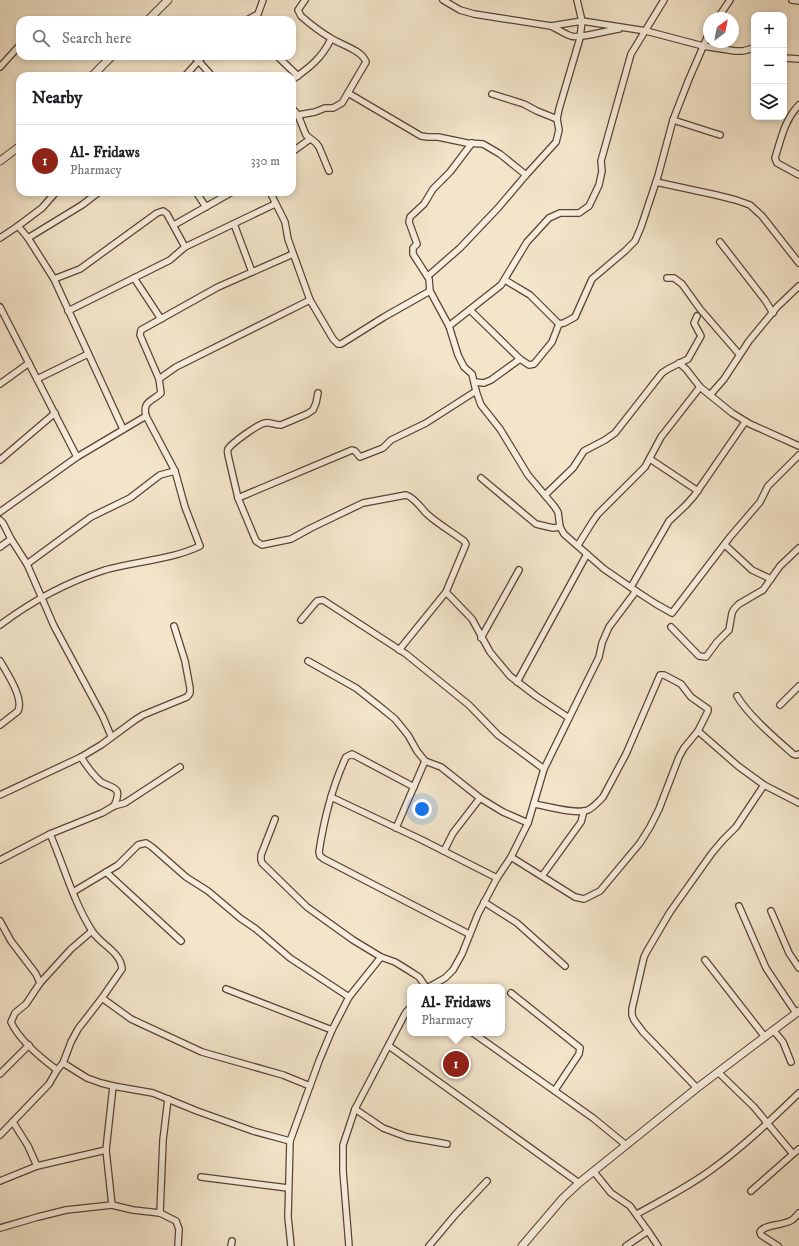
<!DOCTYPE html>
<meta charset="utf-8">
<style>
body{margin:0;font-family:"IM FELL DW Pica",serif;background:#f6f6f6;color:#202124}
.controls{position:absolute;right:12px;top:12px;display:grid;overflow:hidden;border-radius:8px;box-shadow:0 2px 6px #0003}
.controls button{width:36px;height:36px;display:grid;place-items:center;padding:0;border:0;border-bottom:1px solid #e0e0e0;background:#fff;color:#202124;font:20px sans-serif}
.compass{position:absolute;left:703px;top:12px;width:36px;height:36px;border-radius:50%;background:#fff;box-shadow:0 2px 6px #0003;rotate:32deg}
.you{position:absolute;left:422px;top:809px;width:14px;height:14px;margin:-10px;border:3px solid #fff;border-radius:50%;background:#1a73e8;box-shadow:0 0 0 6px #1a73e833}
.badge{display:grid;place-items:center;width:26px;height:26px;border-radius:50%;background:#8f2418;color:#fff;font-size:13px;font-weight:700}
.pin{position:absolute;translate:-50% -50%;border:2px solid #fff;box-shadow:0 1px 4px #0006}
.popup{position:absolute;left:407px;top:984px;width:98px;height:52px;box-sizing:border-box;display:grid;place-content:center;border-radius:8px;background:#fff;filter:drop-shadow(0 1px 3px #0005);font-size:13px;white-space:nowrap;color:#757577}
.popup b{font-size:15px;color:#202124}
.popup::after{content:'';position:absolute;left:50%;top:100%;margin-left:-8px;border:8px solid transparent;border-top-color:#fff}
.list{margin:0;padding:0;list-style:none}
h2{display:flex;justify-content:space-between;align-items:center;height:52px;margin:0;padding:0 16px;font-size:17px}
h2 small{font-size:13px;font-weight:400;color:#757577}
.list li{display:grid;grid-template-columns:26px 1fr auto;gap:12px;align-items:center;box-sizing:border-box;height:72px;padding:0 16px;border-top:1px solid #e0e0e0}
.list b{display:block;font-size:15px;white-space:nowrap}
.list p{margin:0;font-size:13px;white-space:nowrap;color:#757577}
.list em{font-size:13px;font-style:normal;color:#757577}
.icon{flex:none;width:22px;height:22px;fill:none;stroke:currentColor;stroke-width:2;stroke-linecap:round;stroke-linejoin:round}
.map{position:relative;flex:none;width:799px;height:1246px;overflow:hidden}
.search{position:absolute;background:#fff;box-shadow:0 2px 6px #0003;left:16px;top:16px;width:280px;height:44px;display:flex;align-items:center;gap:10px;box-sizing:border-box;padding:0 14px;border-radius:12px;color:#757577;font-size:15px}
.panel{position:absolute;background:#fff;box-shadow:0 2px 6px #0003;left:16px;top:72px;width:280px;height:124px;border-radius:12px}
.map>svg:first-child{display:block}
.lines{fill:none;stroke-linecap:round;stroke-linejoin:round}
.minor-casing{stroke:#5c4234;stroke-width:8}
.tertiary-casing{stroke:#5c4234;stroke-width:9}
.minor{stroke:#f7eedd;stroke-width:5.5}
.tertiary{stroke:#f7eedd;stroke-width:7}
</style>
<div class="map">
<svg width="799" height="1246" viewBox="0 0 799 1246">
<rect width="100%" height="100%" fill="#f3e5ca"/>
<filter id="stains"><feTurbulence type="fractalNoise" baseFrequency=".005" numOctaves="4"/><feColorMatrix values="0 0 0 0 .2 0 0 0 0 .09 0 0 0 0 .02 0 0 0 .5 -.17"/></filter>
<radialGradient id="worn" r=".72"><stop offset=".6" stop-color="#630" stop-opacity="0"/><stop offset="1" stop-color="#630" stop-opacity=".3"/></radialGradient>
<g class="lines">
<g class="minor-casing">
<g id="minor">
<path d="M577 0 582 21 646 31 703 46 735 51H743L754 48"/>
<path d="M792 0 799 1"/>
<path d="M718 18 730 0"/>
<path d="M247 20 258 14 263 0"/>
<path d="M551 26C558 29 564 34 571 36 578 39 609 30 619 29"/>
<path d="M194 56 212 76"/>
<path d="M277 56 298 76"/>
<path d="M784 58 799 59"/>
<path d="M0 67 20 45"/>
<path d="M185 76 203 56"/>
<path d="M292 80C309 68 322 58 331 39"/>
<path d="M348 93 421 136 428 137H438L467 143 483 144 500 154 526 175"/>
<path d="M492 94 524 104 537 111 557 119"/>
<path d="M799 105C785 119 781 139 775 158L777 163 799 175"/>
<path d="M292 108 298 115 306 135 316 143 319 147 329 171"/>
<path d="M298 115 315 112 325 108H333L342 103 366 62C361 49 340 45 329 37 319 31 310 24 301 16L298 10 305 0"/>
<path d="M673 120 720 135"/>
<path d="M472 143 450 172 433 189 424 204 410 217 409 222 417 244 413 248V254L429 279 430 291 449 326 458 355 464 367 472 374 476 391 481 405 500 429 528 475 554 506 558 512 560 527 564 534 604 569 636 591"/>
<path d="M292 152 310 139"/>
<path d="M656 182 716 195 736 200 750 205 762 216 799 263"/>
<path d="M196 192 206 207"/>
<path d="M270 192 285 222 288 239 310 300 333 339 338 344H341L384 317 430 291"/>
<path d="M234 224 252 272"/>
<path d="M174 225 232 192"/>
<path d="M18 226 42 208 56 192"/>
<path d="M0 238 18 226 28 238 54 279 123 429"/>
<path d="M28 238 82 205 99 192"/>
<path d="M720 242 765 300 773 313"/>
<path d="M428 276 460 248 498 208 526 175 556 142 559 130 557 119 559 109 580 38 582 21 551 26 474 14 460 10 443 0"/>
<path d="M134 278 161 319"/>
<path d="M667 278H674L682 284 700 309 739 354"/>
<path d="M54 279 80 269 157 213 163 211 167 214 185 247"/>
<path d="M505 280 530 295 559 324 564 323 575 317 592 279 625 251 635 241 641 227 658 176 673 120 689 79 709 33"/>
<path d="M0 307 77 457"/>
<path d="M470 310 520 359 529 365 534 364 552 342 559 324"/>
<path d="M68 311 170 260 185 247 275 204"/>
<path d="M449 326 501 285 527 242 549 218 560 213H579L589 206 599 185 602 171 601 161 631 54 664 0"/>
<path d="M679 363 686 369 700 387 732 413 750 424 799 446"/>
<path d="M37 379 88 354"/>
<path d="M159 379 140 335 141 330 218 287 293 254"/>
<path d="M475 382 484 383 491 380 520 359"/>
<path d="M0 384 29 363"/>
<path d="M318 393 316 403 313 410 307 414 281 425C275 425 270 422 265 423 258 424 232 443 228 449 227 452 228 453 228 455L238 498 256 541 262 545 291 539 311 528 363 503 406 495C415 498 420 507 427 514 438 524 452 532 464 541L466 544 446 592 472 619 490 652 510 676 536 696 569 718 544 769 528 823 511 857 497 878 478 914 462 954 453 970 445 978 429 987"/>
<path d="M710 395 724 379 749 341 777 307 799 286"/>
<path d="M650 459 698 491"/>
<path d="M0 460 55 413"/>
<path d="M481 478 536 524 553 528 560 527"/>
<path d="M545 495 573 468 584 451 605 440 615 433 662 373 668 369 688 359 701 336 694 323 697 316"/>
<path d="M238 498 352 450 355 451 360 457 383 448 391 440 426 423 476 391"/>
<path d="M0 512 77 457 146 416C142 401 153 401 161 393L159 379 176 367 310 300"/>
<path d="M0 520 3 523 11 539 27 564 54 626 103 717 111 736"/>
<path d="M578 545 593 521 598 514 645 467 661 437 700 387"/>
<path d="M725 545 752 570 771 579"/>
<path d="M0 547 11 539"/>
<path d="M27 564 91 517 130 498 160 475 175 471"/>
<path d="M631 587 669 521 686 505 694 496 745 422"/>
<path d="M301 620 317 601 323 600 406 654 469 705 498 735 544 769"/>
<path d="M0 625C32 601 67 582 105 570 137 561 171 560 200 546L185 507 175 471 146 416"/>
<path d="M671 627 699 656 706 657 717 642 729 630 732 613 734 609 739 604 763 590 780 566 799 548"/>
<path d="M481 638 519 570"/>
<path d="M399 650 446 592"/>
<path d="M0 661C7 673 24 698 18 711L0 725"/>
<path d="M308 661 356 688 379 706 395 719 408 735 417 751 425 761 441 767 480 798 503 812 528 823"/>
<path d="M517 682 587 554"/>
<path d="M737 696C749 716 775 738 793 754L796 755 799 754"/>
<path d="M780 705 799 686"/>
<path d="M569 718 599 657 602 643 609 627 636 591 656 604 672 613 730 537 760 502 768 486 799 455"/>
<path d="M698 731 738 766 764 785 799 803"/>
<path d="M81 757C86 765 93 775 101 782 105 785 114 786 117 791 119 796 116 801 114 806"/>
<path d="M414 787 352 754 346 757C332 787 324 819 319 852L320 856 324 859 469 934"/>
<path d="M0 795 81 757 101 745 135 720 143 715 187 697 190 693V688L185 661 174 626"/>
<path d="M331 797 422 840 497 878"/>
<path d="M275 819 261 855V860L262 863 307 907 353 940 381 957 395 962 408 970 419 977 426 987"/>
<path d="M396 828 425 761"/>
<path d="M444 851 453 833 480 798"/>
<path d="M511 857 575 897 584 899 600 891 640 843 650 827 659 809 679 757 684 748 698 731 708 711V709L691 697 681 684 664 675H660L626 754 603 797C598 802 594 807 588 810 576 815 547 806 534 804"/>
<path d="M0 860 50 834 102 813 114 806 125 803 180 767"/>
<path d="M106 872 181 941"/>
<path d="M542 876 581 822 584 811"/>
<path d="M73 892 118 865 138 845 146 843 152 847 186 877 208 891 240 918 256 929 290 958 349 997"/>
<path d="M484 902 517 923 565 966"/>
<path d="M739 906 766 968 796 1013"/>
<path d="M771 911 789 953 799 968"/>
<path d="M0 921 11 941 36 974 40 983 26 1004 15 1013 11 1022C19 1040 41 1058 57 1070"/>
<path d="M705 960 765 1037"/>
<path d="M40 983 71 949 92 931"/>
<path d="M226 989 332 1030"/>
<path d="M511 993 580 1048 579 1054 555 1090"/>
<path d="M102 998 131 1019 202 1052 283 1075 310 1086"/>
<path d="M774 1031 783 1042 791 1062"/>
<path d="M473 1033 593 1118 626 1145"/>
<path d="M389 1046 579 1183"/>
<path d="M63 1063 87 1078 101 1083 113 1086 153 1093 197 1111 253 1131 290 1141"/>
<path d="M719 1073 754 1107 793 1154 751 1191"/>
<path d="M0 1074 29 1045"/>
<path d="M113 1086 106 1150 112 1205 133 1210 160 1213 176 1221 179 1229 178 1246"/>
<path d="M697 1088 643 1032 634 1020 632 1015V1009L644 957 647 951 670 912 712 853 723 840 736 827 764 785"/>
<path d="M355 1109 383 1128 407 1137 447 1144"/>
<path d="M13 1122 28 1146 37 1166"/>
<path d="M0 1135 49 1084 57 1070 63 1063 71 1042 78 1029 102 998 122 969C121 952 101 945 92 931 73 901 64 866 50 834"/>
<path d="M793 1154 799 1149"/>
<path d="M594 1172 611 1193 630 1206 648 1231"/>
<path d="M201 1177 288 1188"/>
<path d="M0 1181 37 1166 106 1150"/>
<path d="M160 1213 163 1140 168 1099"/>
<path d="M637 1214C662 1200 688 1187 711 1170 743 1147 771 1120 799 1093"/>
<path d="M0 1228 38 1217 66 1210 112 1205"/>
<path d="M231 1246 232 1241"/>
<path d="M291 1246 288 1217 290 1141 319 1061 332 1030 349 997 381 957"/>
<path d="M349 1246 343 1171V1145L355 1109 406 1012 410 1008"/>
<path d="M429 1246 455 1215 487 1181"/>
<path d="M626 1246 648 1231 658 1246"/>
<path d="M778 1246 761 1235 760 1232C764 1224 783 1226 792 1220 795 1218 797 1215 799 1213"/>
</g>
</g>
<g class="tertiary-casing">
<g id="tertiary">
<path d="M148 20 168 0"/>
<path d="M92 76 112 56"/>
<path d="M0 161 20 146"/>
<path d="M522 1246 563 1198 579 1183 697 1088 799 1011"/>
</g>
</g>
<use href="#minor" class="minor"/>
<use href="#tertiary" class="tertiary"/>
</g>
<rect width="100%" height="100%" filter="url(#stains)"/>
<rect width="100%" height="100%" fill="url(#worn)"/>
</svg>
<div class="controls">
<button>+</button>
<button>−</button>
<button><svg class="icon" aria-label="layers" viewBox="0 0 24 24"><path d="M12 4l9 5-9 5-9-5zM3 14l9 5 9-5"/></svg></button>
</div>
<svg class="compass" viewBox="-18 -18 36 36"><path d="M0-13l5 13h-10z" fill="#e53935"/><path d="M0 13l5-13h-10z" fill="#757577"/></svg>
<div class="you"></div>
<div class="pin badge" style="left:456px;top:1064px">1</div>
<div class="popup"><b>Al- Fridaws</b>Pharmacy</div>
<div class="search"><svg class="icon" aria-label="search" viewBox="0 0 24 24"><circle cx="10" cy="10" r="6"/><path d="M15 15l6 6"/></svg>Search here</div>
<section class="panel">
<h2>Nearby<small></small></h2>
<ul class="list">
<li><span class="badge">1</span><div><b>Al- Fridaws</b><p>Pharmacy</p></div><em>330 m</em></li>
</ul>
</section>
</div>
